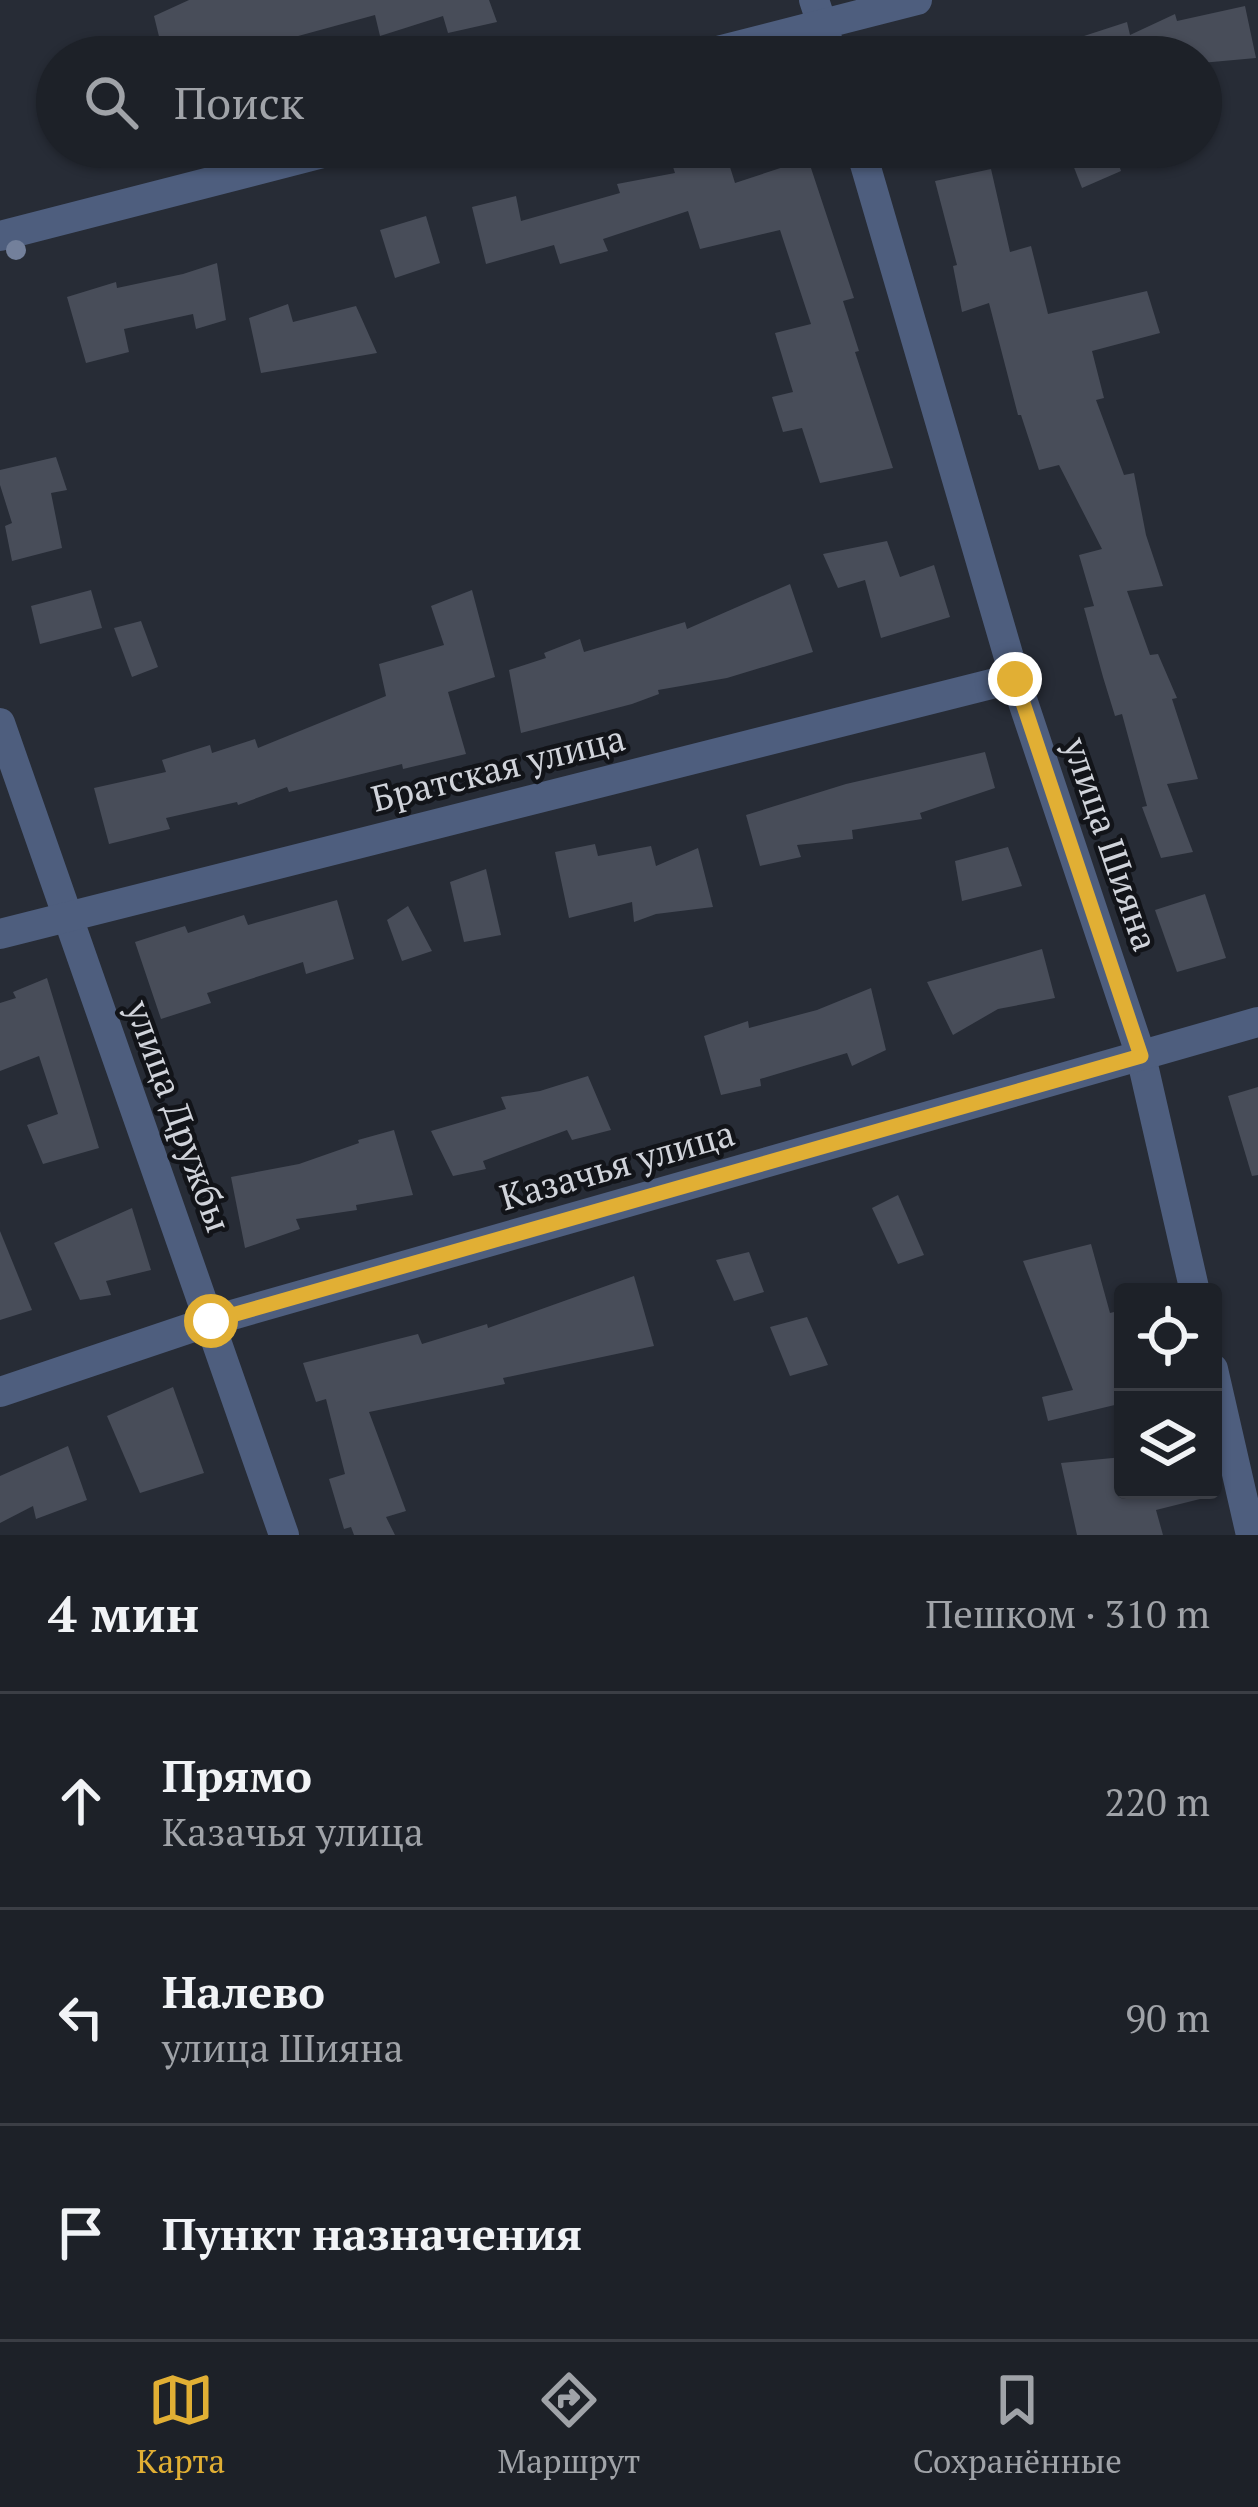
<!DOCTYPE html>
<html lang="ru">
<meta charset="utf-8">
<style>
body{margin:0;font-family:"PT Serif",serif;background:#252930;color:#f1f3f6}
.controls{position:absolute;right:36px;bottom:36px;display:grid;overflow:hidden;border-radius:12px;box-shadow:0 3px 9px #0004}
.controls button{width:108px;height:108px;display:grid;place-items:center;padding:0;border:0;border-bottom:3px solid #3b3e45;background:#1d2128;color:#f1f3f6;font:60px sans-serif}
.stop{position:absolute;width:36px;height:36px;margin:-27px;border:9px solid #e1af34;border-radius:50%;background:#fff}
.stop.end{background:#e1af34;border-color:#fff;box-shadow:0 3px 12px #0008}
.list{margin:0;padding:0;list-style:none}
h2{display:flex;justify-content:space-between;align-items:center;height:156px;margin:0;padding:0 48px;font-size:51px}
h2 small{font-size:39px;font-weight:400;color:#a0a3a8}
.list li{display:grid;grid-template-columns:78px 1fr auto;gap:36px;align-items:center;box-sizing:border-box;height:216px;padding:0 48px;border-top:3px solid #3b3e45}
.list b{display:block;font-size:45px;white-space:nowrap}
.list p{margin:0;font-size:39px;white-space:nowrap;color:#a0a3a8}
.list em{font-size:39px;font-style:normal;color:#a0a3a8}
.icon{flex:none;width:66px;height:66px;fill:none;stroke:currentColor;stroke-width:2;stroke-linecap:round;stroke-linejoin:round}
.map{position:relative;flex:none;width:1258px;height:1535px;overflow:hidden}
.search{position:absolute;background:#1d2128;box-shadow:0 3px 9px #0004;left:36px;right:36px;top:36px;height:132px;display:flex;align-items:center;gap:30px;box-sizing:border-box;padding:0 42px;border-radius:66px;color:#a0a3a8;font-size:45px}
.sheet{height:804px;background:#1d2128}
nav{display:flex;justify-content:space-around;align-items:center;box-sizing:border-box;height:168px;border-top:3px solid #3b3e45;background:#1d2128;font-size:33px;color:#a0a3a8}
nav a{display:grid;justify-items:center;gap:6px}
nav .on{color:#e1af34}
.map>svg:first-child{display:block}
.building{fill:#484d59}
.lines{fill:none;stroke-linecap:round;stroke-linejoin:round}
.minor{stroke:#4e5e7e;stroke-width:30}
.tree{fill:#73809b}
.route{stroke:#e1af34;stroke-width:15}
.labels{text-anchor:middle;stroke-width:9;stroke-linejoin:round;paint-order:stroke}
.street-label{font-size:36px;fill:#d0d3da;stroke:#121419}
</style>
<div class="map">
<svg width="1258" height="1535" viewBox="0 0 1258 1535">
<rect width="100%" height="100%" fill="#272c36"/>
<g class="building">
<path d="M189 0H489L497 22 448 33 443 16 380 36 375 15 258 47 261 57H164L154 16Z"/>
<path d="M1245 6 1256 58 1201 63V57H1083L1090 53 1084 36 1127 22 1130 35 1175 14 1177 21Z"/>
<path d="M1066 147H1113L1121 171 1082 188Z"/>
<path d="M725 151 735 183 808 159 854 298 843 301 859 351 855 352 893 468 820 483 802 428 783 432 772 397 793 392 775 333 811 324 780 230 700 249 688 211 603 239 608 251 560 264 554 245 486 264 472 207 516 196 521 221 620 193 617 184 675 173 673 167Z"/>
<path d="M991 169 1010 252 1031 246 1048 314 1147 291 1160 333 1092 351 1104 398 1096 400 1124 475 1134 473 1146 535 1163 586 1127 591 1150 655 1158 654 1177 698 1172 699 1198 779 1167 784 1193 852 1161 858 1142 807 1147 806 1122 714 1115 716 1103 677 1084 608 1094 606 1079 555 1102 549 1059 465 1039 470 1021 415H1018L989 303 962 312 953 266 957 265 935 181Z"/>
<path d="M426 216 440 263 395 278 380 230Z"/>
<path d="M217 263 226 320 196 329 193 314 124 329 129 352 86 363 67 297 116 282 117 288 183 274Z"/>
<path d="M288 304 293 322 356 306 377 353 261 373 249 318Z"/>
<path d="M56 457 67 490 51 493 62 548 12 561 5 526 12 523 0 485V470Z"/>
<path d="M887 541 900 577 934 565 950 617 881 638 865 580 838 588 823 554Z"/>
<path d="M790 584 813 652 727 678 658 690 659 694 632 704 521 733 509 670 546 658 544 653 580 639 584 652 685 622 687 629Z"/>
<path d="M91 590 102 628 40 644 31 606Z"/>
<path d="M472 590 495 677 448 692 466 754 403 769 402 764 289 792 287 787 238 805 237 802 166 818 170 829 109 844 94 788 166 772 162 760 210 745 212 753 255 739 258 748 386 696 379 664 444 645 431 606Z"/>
<path d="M141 621 158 667 132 677 114 628Z"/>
<path d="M985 752 995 788 920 813 922 819 852 830 853 839 797 845 801 857 760 866 746 815 846 784Z"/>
<path d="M595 844 598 856 651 846 656 866 698 848 713 907 656 914 634 922 632 902 569 918 555 852Z"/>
<path d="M1008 847 1022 886 962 901 955 861Z"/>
<path d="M486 869 501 935 464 942 450 882Z"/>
<path d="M1205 894 1226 958 1177 972 1155 910Z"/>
<path d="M337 900 354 959 306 974 303 962 207 993 211 1003 161 1019 135 942 185 926 188 933 244 915 248 925Z"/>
<path d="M408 906 432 951 402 961 387 920Z"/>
<path d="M1042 949 1055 998 998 1009 953 1035 927 982Z"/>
<path d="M47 978 99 1148 43 1164 27 1125 58 1114 39 1056 0 1071V1003L16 998 13 992Z"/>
<path d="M871 988 886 1050 852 1066 847 1053 760 1079 761 1086 721 1095 704 1036 748 1021 749 1028 817 1010Z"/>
<path d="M588 1076 611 1130 572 1140 567 1130 483 1161 486 1169 453 1176 431 1131 506 1109 501 1097 540 1091Z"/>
<path d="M1258 1087V1175L1252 1176 1228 1096Z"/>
<path d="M394 1130 413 1195 356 1205 357 1210 296 1219 300 1229 245 1248 231 1177 299 1164 359 1143 358 1140Z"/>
<path d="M898 1195 924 1255 898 1264 872 1208Z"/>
<path d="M132 1208 151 1270 106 1281 111 1295 80 1300 54 1243Z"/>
<path d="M0 1231 32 1310 0 1320Z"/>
<path d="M1091 1244 1110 1313 1114 1312 1123 1343V1365L1116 1367 1123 1403 1048 1421 1042 1397 1073 1390 1023 1261Z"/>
<path d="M749 1252 764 1292 734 1301 716 1260Z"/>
<path d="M634 1276 654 1346 503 1378 505 1384 369 1412 406 1511 386 1517 395 1535H354L351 1527 344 1529 329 1479 345 1474 326 1399 316 1402 303 1363 418 1334 422 1344 487 1324 488 1328Z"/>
<path d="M807 1317 828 1365 790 1376 770 1327Z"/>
<path d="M173 1387 204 1473 140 1493 107 1416Z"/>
<path d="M68 1446 87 1500 36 1519 33 1506 0 1523V1476Z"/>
<path d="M1123 1457V1490H1199L1200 1499 1156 1510 1163 1535H1077L1061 1463Z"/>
</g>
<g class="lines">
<g class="minor">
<path d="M814 0 833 57"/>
<path d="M694 57 917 0"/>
<path d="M860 147 1015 678 1141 1056 1195 1292"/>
<path d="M0 236 346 147"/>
<path d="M0 723 284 1535"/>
<path d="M0 934 1015 678"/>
<path d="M1213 1369 1251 1535"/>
<path d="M0 1392 211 1321 1258 1022"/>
</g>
</g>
<circle class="tree" cx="16" cy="250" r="10"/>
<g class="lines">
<path class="route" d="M211 1321 1141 1056 1015 679"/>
</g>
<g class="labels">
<g class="street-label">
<text transform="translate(498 768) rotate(-14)" y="13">Братская улица</text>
<text transform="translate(1111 844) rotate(71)" y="13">улица Шияна</text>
<text transform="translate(179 1116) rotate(70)" y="13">улица Дружбы</text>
<text transform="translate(617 1165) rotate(-16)" y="13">Казачья улица</text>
</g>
</g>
</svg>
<div class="controls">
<button><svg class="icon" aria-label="locate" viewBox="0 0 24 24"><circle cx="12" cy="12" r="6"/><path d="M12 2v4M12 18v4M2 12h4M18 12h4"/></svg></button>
<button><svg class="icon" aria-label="layers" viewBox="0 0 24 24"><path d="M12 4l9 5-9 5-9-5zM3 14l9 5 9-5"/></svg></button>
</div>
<div class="stop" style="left:211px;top:1321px"></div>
<div class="stop end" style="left:1015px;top:679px"></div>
<div class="search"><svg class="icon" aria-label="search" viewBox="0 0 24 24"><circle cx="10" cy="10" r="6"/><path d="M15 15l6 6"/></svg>Поиск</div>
</div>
<section class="sheet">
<h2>4 мин<small>Пешком · 310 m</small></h2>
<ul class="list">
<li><svg class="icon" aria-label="ahead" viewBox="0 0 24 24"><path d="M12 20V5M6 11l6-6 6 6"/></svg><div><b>Прямо</b><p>Казачья улица</p></div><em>220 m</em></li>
<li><svg class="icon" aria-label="left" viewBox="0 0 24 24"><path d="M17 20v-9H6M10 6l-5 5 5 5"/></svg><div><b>Налево</b><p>улица Шияна</p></div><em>90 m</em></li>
<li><svg class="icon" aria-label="arrive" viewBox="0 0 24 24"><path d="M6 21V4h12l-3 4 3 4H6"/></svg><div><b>Пункт назначения</b></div></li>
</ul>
</section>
<nav>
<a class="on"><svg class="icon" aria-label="map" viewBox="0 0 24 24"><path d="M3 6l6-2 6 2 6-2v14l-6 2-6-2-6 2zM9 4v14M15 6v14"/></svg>Карта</a>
<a><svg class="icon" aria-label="directions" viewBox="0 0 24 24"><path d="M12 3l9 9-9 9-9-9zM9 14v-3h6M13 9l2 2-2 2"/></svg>Маршрут</a>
<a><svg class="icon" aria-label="saved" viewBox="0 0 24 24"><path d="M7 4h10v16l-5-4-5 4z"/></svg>Сохранённые</a>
</nav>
